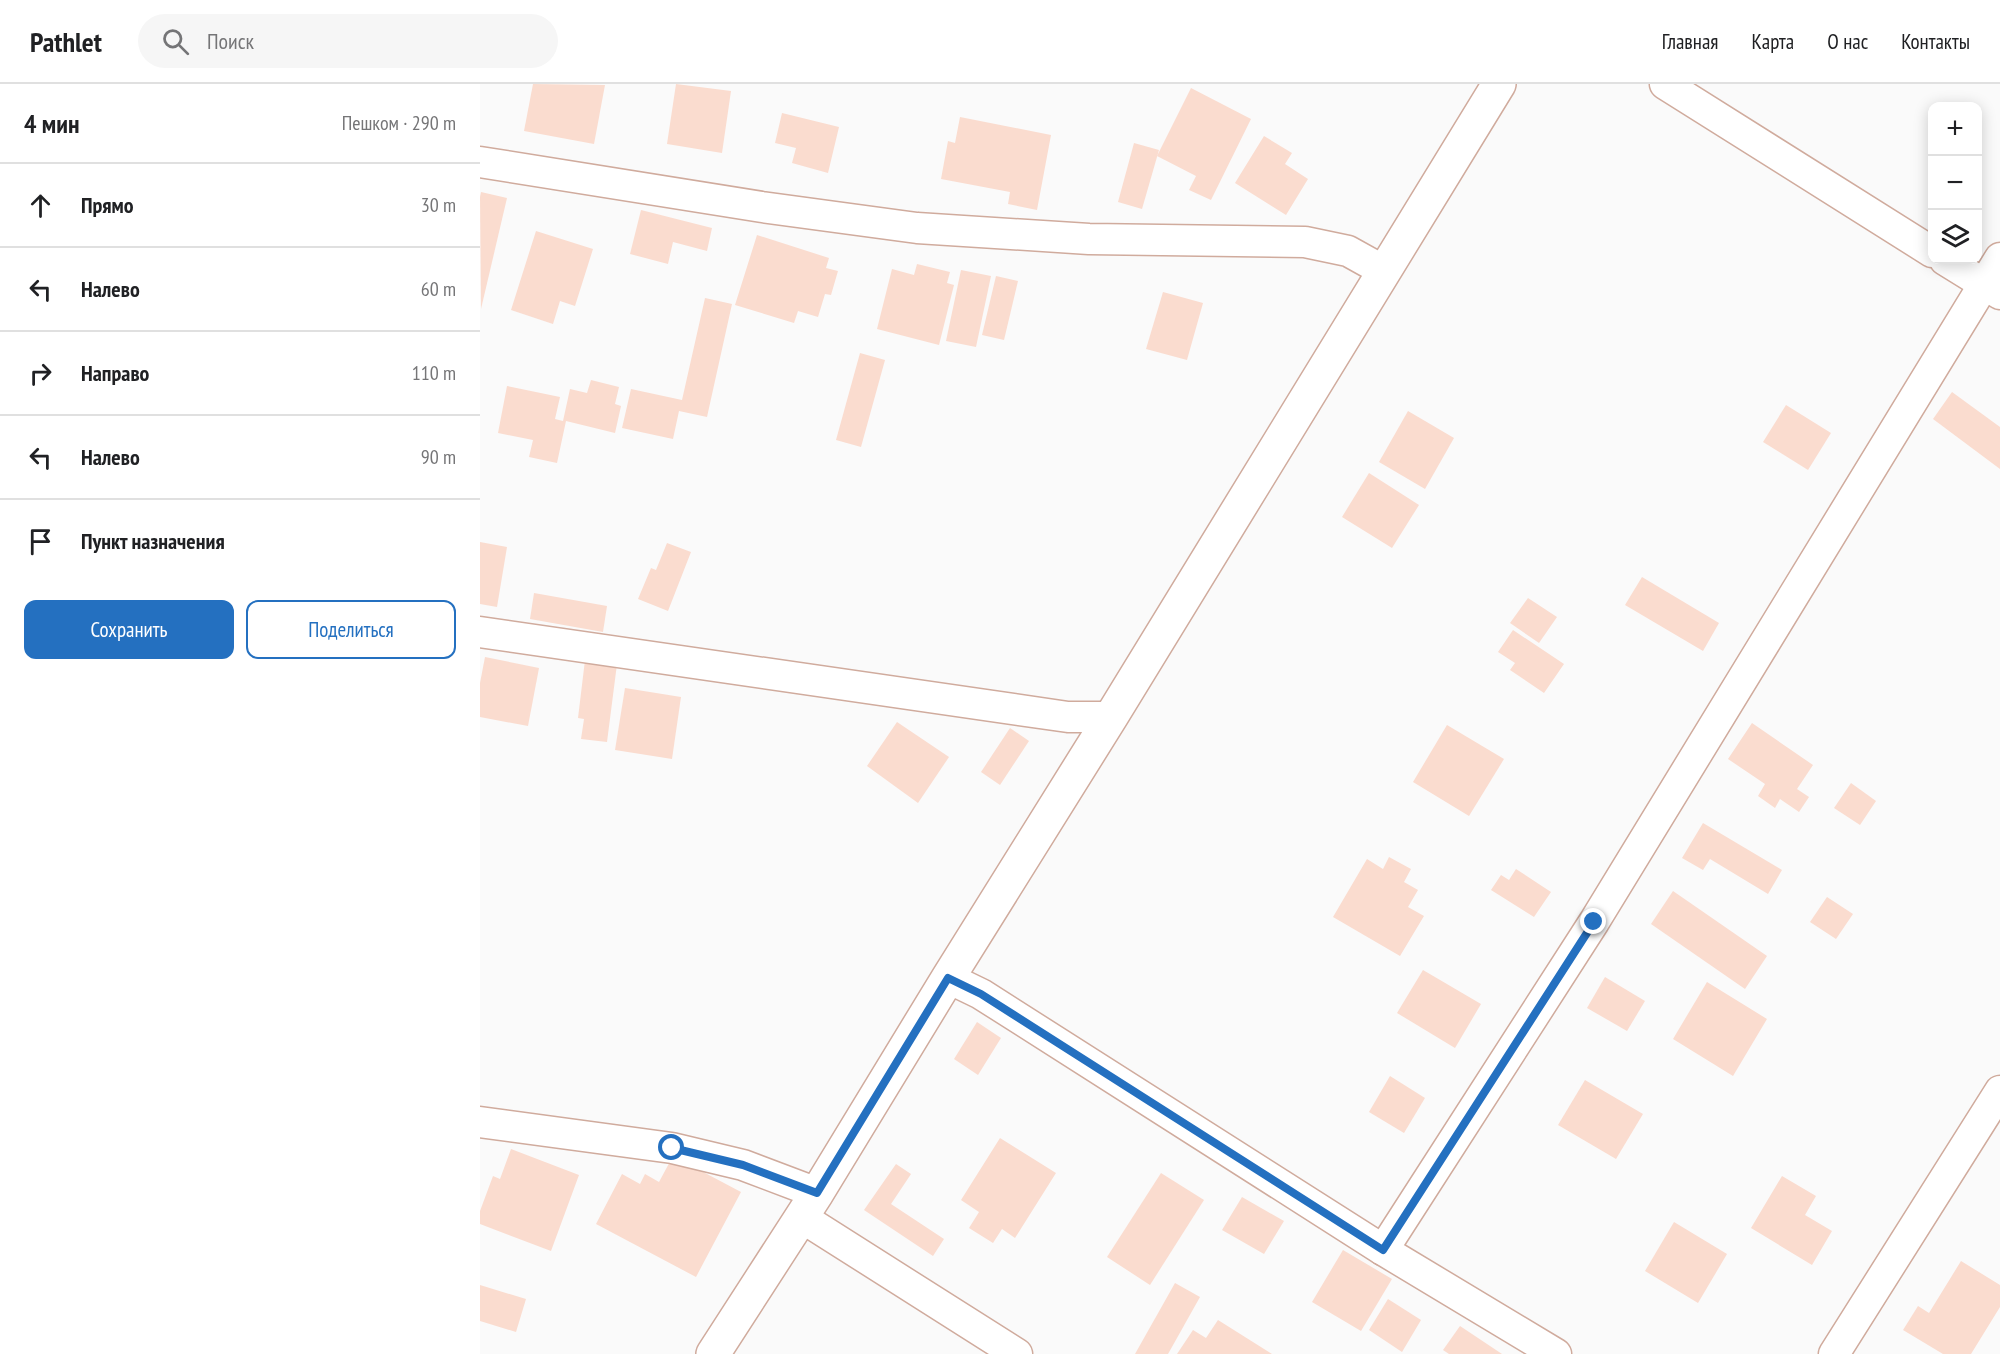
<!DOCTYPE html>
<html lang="ru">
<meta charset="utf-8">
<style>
body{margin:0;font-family:"PT Sans Narrow",sans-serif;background:#f6f6f6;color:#202124}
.controls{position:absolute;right:18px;top:18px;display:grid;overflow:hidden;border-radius:12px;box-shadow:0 3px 15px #0003}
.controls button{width:54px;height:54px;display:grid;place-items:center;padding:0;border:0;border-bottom:2px solid #e0e0e0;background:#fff;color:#202124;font:30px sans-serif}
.stop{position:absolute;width:18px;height:18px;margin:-14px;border:4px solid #2470c0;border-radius:50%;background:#fff}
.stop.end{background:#2470c0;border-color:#fff;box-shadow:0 2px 6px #0008}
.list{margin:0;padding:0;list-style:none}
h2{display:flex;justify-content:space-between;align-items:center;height:78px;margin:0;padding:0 24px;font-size:26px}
h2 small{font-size:20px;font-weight:400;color:#757577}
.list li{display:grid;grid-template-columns:39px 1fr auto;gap:18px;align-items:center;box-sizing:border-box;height:84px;padding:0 24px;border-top:2px solid #e0e0e0}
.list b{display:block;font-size:22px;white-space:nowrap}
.list em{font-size:20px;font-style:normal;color:#757577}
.actions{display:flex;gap:12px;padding:18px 24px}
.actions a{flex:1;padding:14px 0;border:2px solid #2470c0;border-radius:12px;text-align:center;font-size:21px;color:#2470c0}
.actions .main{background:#2470c0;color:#fff}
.icon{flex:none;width:33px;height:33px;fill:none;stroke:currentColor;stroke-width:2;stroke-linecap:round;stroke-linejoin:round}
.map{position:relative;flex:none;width:1520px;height:1270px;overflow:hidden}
header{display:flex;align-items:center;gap:36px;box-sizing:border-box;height:84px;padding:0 30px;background:#fff;border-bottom:2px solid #e0e0e0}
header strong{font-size:28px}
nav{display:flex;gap:33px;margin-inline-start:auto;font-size:21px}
.search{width:420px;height:54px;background:#f6f6f6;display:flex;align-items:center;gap:15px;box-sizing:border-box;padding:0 21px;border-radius:33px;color:#757577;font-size:22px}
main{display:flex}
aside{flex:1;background:#fff}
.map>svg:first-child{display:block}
.building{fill:#fadccf}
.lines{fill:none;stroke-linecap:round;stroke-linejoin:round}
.street-casing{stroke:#d0ab9d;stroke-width:33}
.secondary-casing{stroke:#d0ab9d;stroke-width:36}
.street{stroke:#fff;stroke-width:30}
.secondary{stroke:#fff;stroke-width:33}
.route{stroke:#2470c0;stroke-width:8}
</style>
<header>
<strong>Pathlet</strong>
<div class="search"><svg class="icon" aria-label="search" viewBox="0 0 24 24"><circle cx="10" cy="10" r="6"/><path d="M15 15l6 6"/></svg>Поиск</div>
<nav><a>Главная</a><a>Карта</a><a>О нас</a><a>Контакты</a></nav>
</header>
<main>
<aside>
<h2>4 мин<small>Пешком · 290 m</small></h2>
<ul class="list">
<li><svg class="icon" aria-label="ahead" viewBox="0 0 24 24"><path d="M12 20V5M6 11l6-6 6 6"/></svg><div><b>Прямо</b></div><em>30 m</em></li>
<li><svg class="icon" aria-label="left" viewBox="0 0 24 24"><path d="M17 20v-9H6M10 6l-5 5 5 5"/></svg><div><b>Налево</b></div><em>60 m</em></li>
<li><svg class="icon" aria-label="right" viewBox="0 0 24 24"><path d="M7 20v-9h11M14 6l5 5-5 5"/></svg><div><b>Направо</b></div><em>110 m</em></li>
<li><svg class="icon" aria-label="left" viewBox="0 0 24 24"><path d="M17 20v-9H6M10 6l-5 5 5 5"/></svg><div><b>Налево</b></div><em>90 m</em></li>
<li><svg class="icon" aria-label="arrive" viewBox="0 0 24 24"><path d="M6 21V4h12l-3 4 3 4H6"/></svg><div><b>Пункт назначения</b></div></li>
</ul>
<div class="actions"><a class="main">Сохранить</a><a>Поделиться</a></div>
</aside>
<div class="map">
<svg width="1520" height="1270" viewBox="0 0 1520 1270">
<rect width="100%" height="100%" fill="#fafafa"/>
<g class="building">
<path d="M53 0 125 1 114 60 44 47Z"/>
<path d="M196 0 251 7 242 69 187 60Z"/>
<path d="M711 4 771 35 731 116 709 106 716 92 677 72Z"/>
<path d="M302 29 359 43 348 89 312 79 316 64 295 59Z"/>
<path d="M480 33 571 51 557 126 528 120 530 108 461 95 468 57 475 59Z"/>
<path d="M784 52 812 69 805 80 828 95 806 131 755 99Z"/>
<path d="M654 59 679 66 662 125 638 118Z"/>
<path d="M1 108 27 114 1 225 0 113Z"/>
<path d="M161 126 232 144 227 167 193 158 188 180 150 170Z"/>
<path d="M56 147 113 165 95 222 80 217 73 240 31 226Z"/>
<path d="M277 151 349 174 346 184 358 187 351 211 345 210 338 233 318 227 314 239 255 221Z"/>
<path d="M437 180 470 188 467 199 474 201 459 261 397 245 412 185 434 191Z"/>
<path d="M481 186 511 192 496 263 466 257Z"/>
<path d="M516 192 538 197 524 256 502 251Z"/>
<path d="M683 208 723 219 707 276 666 265Z"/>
<path d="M225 214 252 220 227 333 199 327 193 355 142 344 151 305 202 316Z"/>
<path d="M380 269 405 276 381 363 356 356Z"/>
<path d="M111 296 139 303 135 320 141 322 135 349 86 337 77 379 49 373 53 356 18 349 27 302 80 313 75 335 83 337 90 305 107 309Z"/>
<path d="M1472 308 1520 343V385L1453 335Z"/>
<path d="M1306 321 1351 349 1328 386 1283 358Z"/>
<path d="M928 327 974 354 945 405 899 378Z"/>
<path d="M889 389 939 421 912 464 862 433Z"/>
<path d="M0 458 27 463 17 523 0 520Z"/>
<path d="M187 459 211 468 188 527 158 515 171 484 176 486Z"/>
<path d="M1162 493 1239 539 1223 567 1145 521Z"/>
<path d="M54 509 127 522 123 548 50 535Z"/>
<path d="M1048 514 1077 533 1059 559 1030 539Z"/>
<path d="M1033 546 1084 580 1064 609 1030 586 1035 579 1018 568Z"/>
<path d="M5 573 59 584 48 642 0 633V599Z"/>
<path d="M105 576 137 580 127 658 101 655 104 635 98 634Z"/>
<path d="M145 604 201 613 192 675 135 666Z"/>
<path d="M417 638 469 673 438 719 387 682Z"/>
<path d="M1272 639 1333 681 1317 705 1329 713 1319 728 1300 715 1295 724 1278 712 1285 700 1248 675Z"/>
<path d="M967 641 1024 675 989 732 933 698Z"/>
<path d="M530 644 549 657 520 701 501 688Z"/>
<path d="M1371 699 1396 717 1380 741 1354 724Z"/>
<path d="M1223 739 1302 786 1288 810 1230 775 1223 786 1202 774Z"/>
<path d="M909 773 931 785 924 798 938 806 928 823 944 832 920 872 853 833 887 775 903 785Z"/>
<path d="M1036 785 1071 808 1054 833 1011 806 1021 791 1029 796Z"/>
<path d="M1193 807 1287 872 1265 905 1171 840Z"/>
<path d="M1347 813 1373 830 1356 855 1330 838Z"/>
<path d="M943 886 1001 920 975 964 917 929Z"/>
<path d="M1125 893 1165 917 1147 947 1107 924Z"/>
<path d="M1227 898 1287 935 1253 992 1193 955Z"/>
<path d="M497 938 521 954 498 991 474 975Z"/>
<path d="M910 992 945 1014 924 1049 889 1028Z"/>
<path d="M1105 996 1163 1030 1136 1075 1078 1041Z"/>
<path d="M520 1054 576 1089 535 1154 522 1145 513 1159 489 1144 499 1128 481 1116Z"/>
<path d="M31 1065 99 1091 71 1167 0 1140V1127L13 1092 20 1095Z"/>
<path d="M193 1072 261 1108 216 1193 116 1140 142 1090 160 1100 165 1090 179 1098Z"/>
<path d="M416 1080 431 1090 411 1120 464 1155 453 1172 384 1126Z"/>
<path d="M681 1089 724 1116 670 1201 627 1173Z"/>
<path d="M1302 1092 1336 1112 1325 1131 1352 1147 1332 1181 1271 1144Z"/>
<path d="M762 1113 804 1137 784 1170 742 1146Z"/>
<path d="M1194 1138 1247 1170 1218 1219 1165 1187Z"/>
<path d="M863 1166 912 1195 881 1247 832 1218Z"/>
<path d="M1481 1177 1520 1201V1223L1491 1270H1463L1423 1246 1438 1222 1449 1229Z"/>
<path d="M695 1199 720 1213 688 1270H655Z"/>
<path d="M0 1201 46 1215 36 1248 0 1237Z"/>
<path d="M908 1215 941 1236 922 1268 889 1246Z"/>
<path d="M738 1236 792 1270H697L713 1246 726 1254Z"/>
<path d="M980 1242 1022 1270H969L963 1266Z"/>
</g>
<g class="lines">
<g class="street-casing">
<g id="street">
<path d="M1185 0 1452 168"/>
<path d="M0 78 282 123 437 144 609 155 825 158 868 167 904 187"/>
<path d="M1465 176 1520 210"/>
<path d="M0 548 588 633H631"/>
<path d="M468 894 501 910 903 1166 1076 1270"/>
<path d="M0 1038 192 1064 263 1081 337 1109"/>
<path d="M321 1133 537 1270"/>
<path d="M903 1166 1114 838 1520 174"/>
<path d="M1354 1270 1520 1007"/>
</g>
</g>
<g class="secondary-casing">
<path id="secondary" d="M233 1270 337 1109 468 894 631 633 1019 0"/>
</g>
<use href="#street" class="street"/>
<use href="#secondary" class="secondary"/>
</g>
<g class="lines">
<path class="route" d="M192 1064 263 1081 337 1109 468 894 501 910 903 1166 1114 838"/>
</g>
</svg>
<div class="controls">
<button>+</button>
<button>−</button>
<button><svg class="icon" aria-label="layers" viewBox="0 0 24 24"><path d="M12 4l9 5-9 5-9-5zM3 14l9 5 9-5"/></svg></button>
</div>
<div class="stop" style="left:192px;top:1064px"></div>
<div class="stop end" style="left:1114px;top:838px"></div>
</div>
</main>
